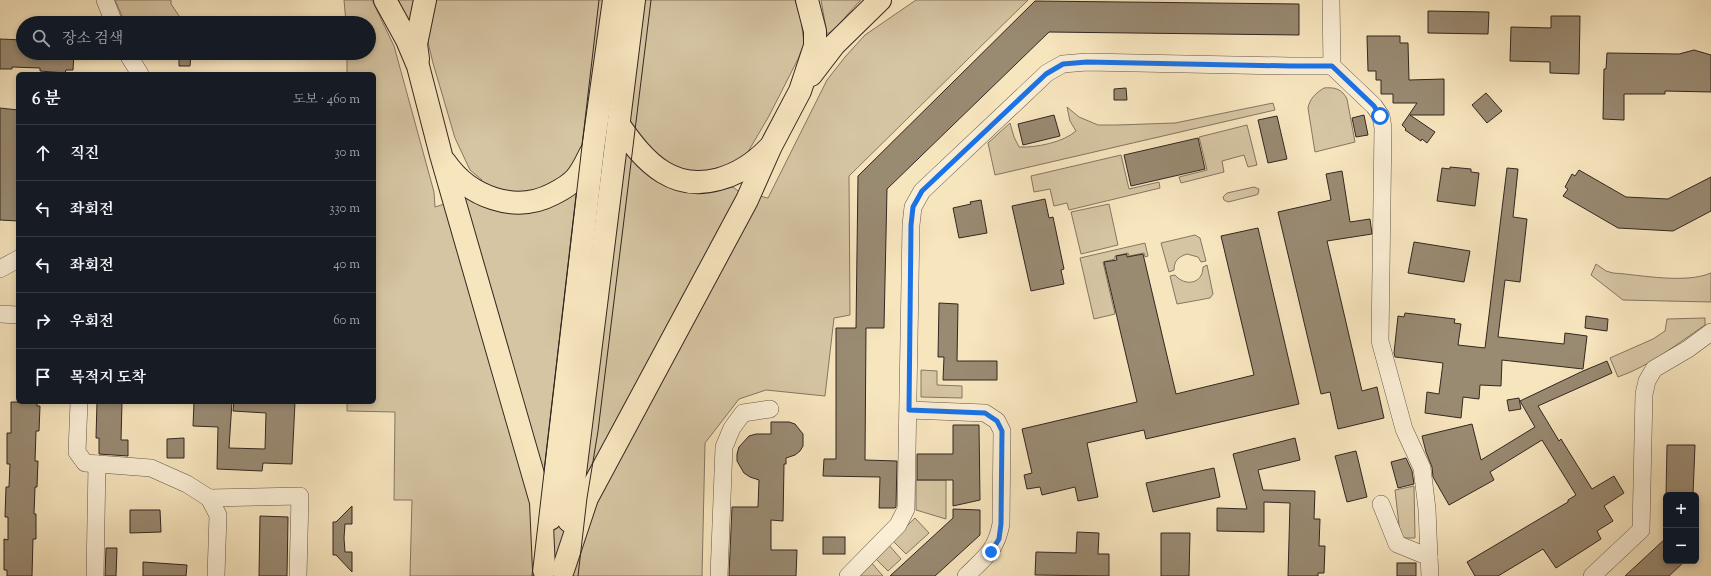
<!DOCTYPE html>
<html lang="ko">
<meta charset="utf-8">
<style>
body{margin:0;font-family:"Sorts Mill Goudy","Noto Serif KR",serif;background:#20242c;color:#f1f3f6}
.controls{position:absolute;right:12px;bottom:12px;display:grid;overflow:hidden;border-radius:6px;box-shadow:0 2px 6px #0003}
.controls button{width:36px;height:36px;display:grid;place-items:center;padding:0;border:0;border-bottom:1px solid #363941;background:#171b24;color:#f1f3f6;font:20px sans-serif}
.stop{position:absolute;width:12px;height:12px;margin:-9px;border:3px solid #1a73e8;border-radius:50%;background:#fff}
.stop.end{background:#1a73e8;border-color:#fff;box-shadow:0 1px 4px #0008}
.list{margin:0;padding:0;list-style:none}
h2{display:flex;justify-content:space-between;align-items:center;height:52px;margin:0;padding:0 16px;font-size:17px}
h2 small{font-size:13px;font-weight:400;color:#9ea1a6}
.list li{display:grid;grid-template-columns:26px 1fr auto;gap:12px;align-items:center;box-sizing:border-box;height:56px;padding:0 16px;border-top:1px solid #363941}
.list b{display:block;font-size:15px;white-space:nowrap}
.list em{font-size:13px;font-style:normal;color:#9ea1a6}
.icon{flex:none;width:22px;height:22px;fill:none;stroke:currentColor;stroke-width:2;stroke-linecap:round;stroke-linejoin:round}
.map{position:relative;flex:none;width:1711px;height:576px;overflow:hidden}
.search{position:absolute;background:#171b24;box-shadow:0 2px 6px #0003;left:16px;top:16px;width:360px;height:44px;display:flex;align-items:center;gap:10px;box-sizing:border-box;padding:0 14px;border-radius:22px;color:#9ea1a6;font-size:15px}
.panel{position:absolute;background:#171b24;box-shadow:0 2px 6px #0003;left:16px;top:72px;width:360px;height:332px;border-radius:6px}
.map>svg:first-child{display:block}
.green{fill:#d6c5a3;stroke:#847662}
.building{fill:#998a72;stroke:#332720}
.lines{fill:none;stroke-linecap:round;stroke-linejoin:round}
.street-casing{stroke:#645648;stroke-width:18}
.highway-casing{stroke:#332720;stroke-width:24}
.street{stroke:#faeed5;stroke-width:17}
.highway{stroke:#f7e5be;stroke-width:22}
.tram{stroke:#332720;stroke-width:1}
.route{stroke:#1a73e8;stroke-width:5}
</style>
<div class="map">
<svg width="1711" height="576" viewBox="0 0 1711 576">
<rect width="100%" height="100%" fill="#f7e5be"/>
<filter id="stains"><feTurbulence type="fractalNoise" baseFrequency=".005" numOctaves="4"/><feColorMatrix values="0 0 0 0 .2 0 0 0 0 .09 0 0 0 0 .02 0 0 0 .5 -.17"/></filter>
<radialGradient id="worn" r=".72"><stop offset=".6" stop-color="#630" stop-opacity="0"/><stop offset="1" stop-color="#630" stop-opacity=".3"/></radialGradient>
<g class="green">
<path d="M115 0H171V4L184 23H125Z"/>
<path d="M344 0H372L394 46 434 192 435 207 466 197 482 180 470 170 455 138 433 63 426 34 431 0H795L801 19 804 44 798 59 769 116 745 157 728 167 714 170 725 189 733 187 738 191 768 198 827 80 845 57 865 35 916 0H1028L849 176 850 315 834 318 825 396 766 390 739 399 705 443 702 576H410L412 500H394L395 412 347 411V402H374V74H347V53H369V23H346Z"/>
<path d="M398 0H418L413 18 409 21Z"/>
<path d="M821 0H861C852 8 836 30 827 34Z"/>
<path d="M1324 88C1335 87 1342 89 1347 99L1355 142 1315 152 1308 108C1310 98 1316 93 1324 88Z"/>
<path d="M1273 103 1275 110 995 175 988 143 1010 123 1014 137 1019 147C1036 148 1064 142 1076 131L1070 121 1067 107 1079 117 1098 125H1117L1175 123Z"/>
<path d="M1247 125 1257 165 1248 167 1244 155 1222 161 1224 172 1181 183 1179 177 1207 170 1199 137Z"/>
<path d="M1121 155 1129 189 1159 182 1160 188 1069 210 1067 203 1054 206 1050 189 1034 192 1031 176Z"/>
<path d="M1254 187 1259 189 1258 194 1256 195 1228 202 1224 200 1223 197 1227 193Z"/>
<path d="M1109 204 1118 245 1081 254 1071 212Z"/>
<path d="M1195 235 1200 238 1206 261 1201 262 1198 257 1187 254C1178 257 1174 261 1174 270L1169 272 1161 243Z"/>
<path d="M1145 243 1148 256 1145 257 1144 253 1129 256 1128 253 1115 256V259L1103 262 1115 314 1094 319 1080 258Z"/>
<path d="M1596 264 1606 271 1613 273C1642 275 1685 284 1711 273V302L1623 300 1591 275Z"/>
<path d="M1207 265 1213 294 1210 298 1177 304 1170 276 1175 275C1185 287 1203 284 1203 267Z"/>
<path d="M1705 318V325C1677 344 1650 366 1618 377L1610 358 1653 339 1665 331 1667 319Z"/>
<path d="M921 370 937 371V385L962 386V398L921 397Z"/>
<path d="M916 480H946V519L916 510Z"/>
<path d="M1414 486 1415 536V538H1404L1400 534 1395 490Z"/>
<path d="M915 518 929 533 906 554 892 540Z"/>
<path d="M888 544 901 559 888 571 874 557Z"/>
<path d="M870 561 883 576H854Z"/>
</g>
<g class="building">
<path d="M1035 1 1299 4V35L1049 32 887 189 884 328H866L865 460 897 461 896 507 895 508H879L880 477 823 476 824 459H836V328H856L858 176Z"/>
<path d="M1428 11 1489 12 1488 34 1428 33Z"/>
<path d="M1551 16H1580L1579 74 1550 73V62L1510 61 1511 27 1551 28Z"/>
<path d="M1367 36H1400V43H1408L1409 80 1444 79V115H1410L1435 132 1427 143 1422 139 1421 141 1405 130 1406 129 1402 125 1417 103H1393V94H1381V80H1376V71H1368Z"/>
<path d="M0 39 23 40V53H74L73 70H66L65 73 40 71V68L12 67V69H0Z"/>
<path d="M1694 50 1711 55V92L1665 91V94H1624V120L1603 119 1604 69H1606L1607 53 1679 54Z"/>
<path d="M179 53H191L190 66H179Z"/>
<path d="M1126 88 1127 100H1114V89Z"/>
<path d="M1486 93 1502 111 1487 123 1472 105Z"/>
<path d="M0 108 18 110V221L0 220Z"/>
<path d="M1054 115 1060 136 1023 145 1018 124Z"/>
<path d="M1364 115 1368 135 1356 137 1352 118Z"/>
<path d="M1277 116 1287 159 1268 163 1258 120Z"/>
<path d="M1198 138 1205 169 1131 186 1124 155Z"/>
<path d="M1450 167 1471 169V172L1479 173 1475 206 1437 201 1442 168 1450 169Z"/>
<path d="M1507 168 1518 169 1513 217 1527 219 1520 282 1505 280 1498 337 1564 344 1565 333 1587 336 1583 369 1502 360 1501 386 1480 385 1479 399 1463 397 1461 418 1425 413 1427 392 1439 394 1443 363 1395 357 1394 353 1398 316 1404 317 1405 313 1455 319 1454 323 1461 324 1458 345 1485 348Z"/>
<path d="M1579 170 1626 197 1668 199 1711 177V211L1673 231 1618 228 1563 196 1568 189 1565 187 1572 174 1575 176Z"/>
<path d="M1342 171 1350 222 1370 219 1372 234 1327 241 1362 391 1377 387 1384 418 1338 429 1330 392 1321 394 1278 212 1331 200 1326 174Z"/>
<path d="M1045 199 1049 218 1053 217 1064 269 1061 270 1064 284 1031 291 1012 206Z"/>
<path d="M981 200 987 233 959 238 953 208 971 204 970 202Z"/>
<path d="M1258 228 1299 404 1146 439 1144 430 1087 443 1098 497 1078 501 1075 487 1042 495 1040 487 1027 489 1024 475 1032 473 1022 429 1137 402 1104 262 1117 260 1116 256 1127 254V257L1143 254 1176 394 1254 375 1221 236Z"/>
<path d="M1414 242 1470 251 1464 282 1408 273Z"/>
<path d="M939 303 958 304 957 361H997V380H943L944 357H938Z"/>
<path d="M1586 316 1608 319 1607 331 1585 328Z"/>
<path d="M1607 361 1612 373 1538 406 1559 441 1561 439 1592 489 1614 476 1624 493 1604 506 1613 521 1597 531 1601 539 1556 568 1543 549 1498 576H1475L1467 562 1568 502V500L1576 495 1542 440 1490 472 1494 480 1449 505 1433 477 1432 467 1426 452 1422 436 1472 424 1481 460 1535 427 1520 401 1583 371Z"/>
<path d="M1519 398 1521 409 1509 411 1507 400Z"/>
<path d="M11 402H37V406H40L39 431H36L35 461H38L37 487H35L34 514H36V539H33L32 576H7V570H4V539L8 540V517H5L6 487H9L10 464H7V433H11Z"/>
<path d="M97 402H122L121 440H128V456L99 454V438H96Z"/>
<path d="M194 402H232L229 448 265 449 266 413 233 411 234 402H295L292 464 263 463 262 471 217 469 218 427 193 426Z"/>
<path d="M771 422H789L795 424 803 434V446L800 451 795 455 786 458V464H784L783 521 771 520V550H797L796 576H729L732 507H758L759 480 750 477 744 473 737 461V454L739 447 749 436 756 434H771Z"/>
<path d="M953 425H979L980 500 953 506V480H917V454H953Z"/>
<path d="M184 438V458H167V439Z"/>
<path d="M1295 438 1300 460 1258 470 1263 490 1315 491 1314 519H1320L1319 546H1325L1324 573H1318V576H1288L1290 503 1264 502V532L1217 531V508L1247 509 1233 454Z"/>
<path d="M1667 445H1695L1693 495H1666Z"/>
<path d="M1356 451 1367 497 1347 502 1335 456Z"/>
<path d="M1406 458 1412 471 1414 484 1398 488 1391 462Z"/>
<path d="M1214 468 1220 497 1153 512 1146 483Z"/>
<path d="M352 506V524H345L344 538 345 552H352V572L336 555H333V522H336Z"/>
<path d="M953 509 980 510V535L935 576H890L953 518Z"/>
<path d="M130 510H160L161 532 130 533Z"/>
<path d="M260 516 288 517 287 576H259Z"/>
<path d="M1077 532 1099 533 1098 554H1109V576L1035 575 1036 552 1076 553Z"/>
<path d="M1161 533H1190L1189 576H1161Z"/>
<rect x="823" y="537" width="22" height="17"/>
<path d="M1666 538V561H1685L1669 576H1625Z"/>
<path d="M106 548H117L116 576H105Z"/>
<path d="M143 562 187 565 186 576H143Z"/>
<rect x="1397" y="563" width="19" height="13"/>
</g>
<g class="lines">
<g class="street-casing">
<g id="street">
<path d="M105 0 114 23"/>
<path d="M1331 0 1332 66 1374 106 1381 116 1383 128 1380 341 1404 429 1422 468 1427 509 1429 557"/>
<path d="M127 53 140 74"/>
<path d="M0 269 18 259"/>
<path d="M0 314 18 315"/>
<path d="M79 402 77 452 85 463 151 468 187 484 209 498 218 515 216 576"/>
<path d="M909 410 985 413 997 421 1002 431 1001 524C996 551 984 558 966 576"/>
<path d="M209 498 300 496 298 576"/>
<path d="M1381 504 1397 544 1429 557 1430 576"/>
<path d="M95 576 97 464"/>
<path d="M719 576 724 447 732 428 743 413 770 409"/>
<path d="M848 576 898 525 906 509 911 225 913 207 922 191 1047 73 1063 64 1087 62 1290 66H1332"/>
<path d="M1592 576 1641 530 1644 394 1647 381 1654 369 1688 349 1711 332"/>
</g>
</g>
<g class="highway-casing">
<g id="highway">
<path d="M385 0 407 40 418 66 441 155 541 502 544 570"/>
<path d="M418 59 416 44 425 0"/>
<path d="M811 75 834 45 880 0"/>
<path d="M619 125C631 142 645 161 663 172 698 194 741 177 768 149"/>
<path d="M445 162C469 197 515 214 553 194 561 190 570 185 576 178 582 171 586 162 590 154"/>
<path d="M550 519 593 149 614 0"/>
<path d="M569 521 634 0"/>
<path d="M563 570 587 498 747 200 771 146 800 91 815 46V31L807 0"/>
</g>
</g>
<use href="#street" class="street"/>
<use href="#highway" class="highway"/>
<g class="tram">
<path d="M532 576 599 0"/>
<path d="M578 576 587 498 598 431 651 0"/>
</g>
</g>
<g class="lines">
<path class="route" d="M991 552 999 539 1001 524 1002 431 997 421 985 413 909 410 911 225 913 207 922 191 1046 74 1063 64 1087 62 1290 66H1332L1374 106 1380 116"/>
</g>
<rect width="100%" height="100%" filter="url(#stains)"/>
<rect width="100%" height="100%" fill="url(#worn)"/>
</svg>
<div class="controls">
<button>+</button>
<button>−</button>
</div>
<div class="stop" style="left:1380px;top:116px"></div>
<div class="stop end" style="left:991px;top:552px"></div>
<div class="search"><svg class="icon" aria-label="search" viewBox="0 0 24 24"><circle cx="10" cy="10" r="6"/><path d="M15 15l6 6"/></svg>장소 검색</div>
<section class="panel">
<h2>6 분<small>도보 · 460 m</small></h2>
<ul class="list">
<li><svg class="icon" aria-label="ahead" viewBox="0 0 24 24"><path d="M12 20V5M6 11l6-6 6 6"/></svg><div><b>직진</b></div><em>30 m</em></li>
<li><svg class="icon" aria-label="left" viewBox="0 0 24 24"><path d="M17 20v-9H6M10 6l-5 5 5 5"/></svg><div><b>좌회전</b></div><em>330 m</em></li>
<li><svg class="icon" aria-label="left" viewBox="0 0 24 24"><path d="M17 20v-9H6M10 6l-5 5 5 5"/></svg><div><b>좌회전</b></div><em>40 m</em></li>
<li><svg class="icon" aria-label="right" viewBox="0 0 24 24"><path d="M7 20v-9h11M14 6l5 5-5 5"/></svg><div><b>우회전</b></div><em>60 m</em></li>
<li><svg class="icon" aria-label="arrive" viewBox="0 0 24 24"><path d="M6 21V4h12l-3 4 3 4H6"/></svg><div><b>목적지 도착</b></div></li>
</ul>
</section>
</div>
